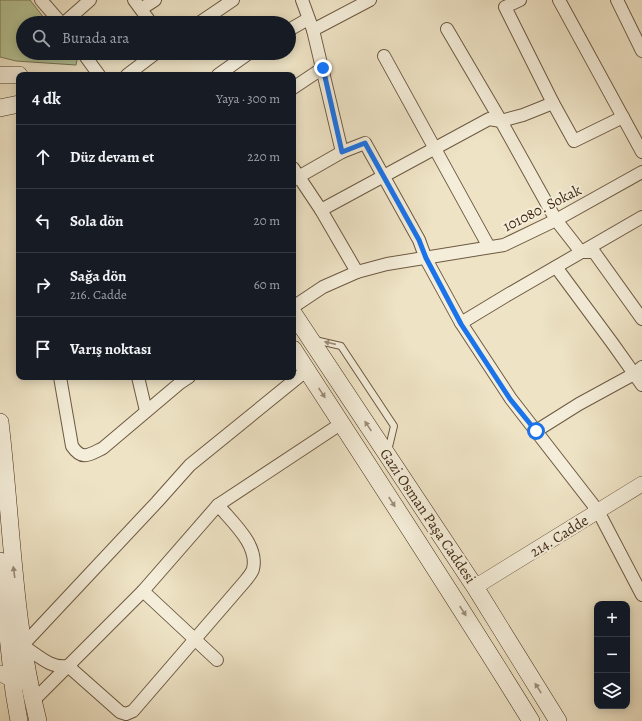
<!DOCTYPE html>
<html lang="tr">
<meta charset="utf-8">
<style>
body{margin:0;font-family:Alegreya,serif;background:#20242c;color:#f1f3f6}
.controls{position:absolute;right:12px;bottom:12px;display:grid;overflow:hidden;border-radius:8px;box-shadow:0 2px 10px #0003}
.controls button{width:36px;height:36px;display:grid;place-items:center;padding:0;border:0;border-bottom:1px solid #363941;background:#171b24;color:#f1f3f6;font:20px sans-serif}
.stop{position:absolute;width:12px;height:12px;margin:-9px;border:3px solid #1a73e8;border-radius:50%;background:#fff}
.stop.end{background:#1a73e8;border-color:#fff;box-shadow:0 1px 4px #0008}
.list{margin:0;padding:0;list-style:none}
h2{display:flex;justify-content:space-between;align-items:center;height:52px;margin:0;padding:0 16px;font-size:17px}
h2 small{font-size:13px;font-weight:400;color:#9ea1a6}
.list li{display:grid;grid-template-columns:26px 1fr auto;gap:12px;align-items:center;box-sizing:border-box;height:64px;padding:0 16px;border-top:1px solid #363941}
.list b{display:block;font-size:15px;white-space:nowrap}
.list p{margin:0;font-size:13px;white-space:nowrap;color:#9ea1a6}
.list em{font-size:13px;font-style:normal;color:#9ea1a6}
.icon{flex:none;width:22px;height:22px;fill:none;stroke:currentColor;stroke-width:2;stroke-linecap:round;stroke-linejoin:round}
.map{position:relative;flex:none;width:642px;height:721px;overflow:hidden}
.search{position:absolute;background:#171b24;box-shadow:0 2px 10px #0003;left:16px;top:16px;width:280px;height:44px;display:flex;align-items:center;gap:10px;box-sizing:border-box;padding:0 14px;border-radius:22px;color:#9ea1a6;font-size:15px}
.panel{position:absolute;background:#171b24;box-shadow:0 2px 10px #0003;left:16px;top:72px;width:280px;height:308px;border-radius:8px}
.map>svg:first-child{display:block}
.green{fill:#b7c496;stroke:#7c7856}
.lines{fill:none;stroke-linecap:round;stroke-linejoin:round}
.service-casing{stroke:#6d5942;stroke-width:8}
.minor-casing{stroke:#6d5942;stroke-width:14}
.tertiary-casing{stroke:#6d5942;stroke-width:16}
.secondary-casing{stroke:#422b16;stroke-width:18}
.service{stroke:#f4edd9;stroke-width:6}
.minor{stroke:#f4edd9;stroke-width:12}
.tertiary{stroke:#f4edd9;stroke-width:15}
.secondary{stroke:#f4edd9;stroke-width:17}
.oneway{fill:#9b8c78}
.route{stroke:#1a73e8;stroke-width:5}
.labels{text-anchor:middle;stroke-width:4;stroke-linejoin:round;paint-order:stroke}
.street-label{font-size:15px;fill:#422b16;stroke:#f4edd9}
</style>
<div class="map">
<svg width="642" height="721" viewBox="0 0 642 721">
<rect width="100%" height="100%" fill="#eee3c5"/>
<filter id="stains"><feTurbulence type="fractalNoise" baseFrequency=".005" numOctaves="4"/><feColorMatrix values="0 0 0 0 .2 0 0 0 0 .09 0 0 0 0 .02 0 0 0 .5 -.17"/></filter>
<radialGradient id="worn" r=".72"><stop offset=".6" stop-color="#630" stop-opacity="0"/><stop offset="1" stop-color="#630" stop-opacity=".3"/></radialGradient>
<path class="green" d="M0 0H30L48 23H23V53H71L77 60 76 65 16 61 0 57Z"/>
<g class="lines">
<g class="service-casing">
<path id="service" d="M315 340 341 346 394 426 388 451"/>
</g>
<g class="minor-casing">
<g id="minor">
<path d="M41 0 61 23"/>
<path d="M134 0 151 23"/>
<path d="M302 0 313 30 342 152"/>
<path d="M520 0 505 7 553 103 574 141 623 117"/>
<path d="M559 0 642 152"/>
<path d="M617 0 642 51"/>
<path d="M141 9 155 0"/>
<path d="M64 23 90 0"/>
<path d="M199 23 233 0"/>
<path d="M447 29 501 121 556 220 581 252H594L642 319"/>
<path d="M289 30 308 19"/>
<path d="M313 30 370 0"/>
<path d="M83 53 99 75"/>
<path d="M384 56 489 247"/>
<path d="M127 75 156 53"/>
<path d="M218 75 249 53"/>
<path d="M293 88 323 68"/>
<path d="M293 168 321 210 357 272"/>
<path d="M293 180 342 152 365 143 419 240 426 259 461 323 511 399 598 511 642 595"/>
<path d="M321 210 489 119 501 121 523 115 553 103"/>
<path d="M556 267 613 344 642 385"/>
<path d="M293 307 323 287 357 272 387 264 504 245 556 220 642 172"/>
<path d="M461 323 509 294 642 217"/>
<path d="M60 377 72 446C82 461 89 455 103 448L180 383 189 377"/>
<path d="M138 377 146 411"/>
<path d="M536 431 579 404 634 374 642 367"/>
<path d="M143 591 217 660"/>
<path d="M20 644C36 653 49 669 68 666L120 712 126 714 133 711 246 580C248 577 252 573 253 569 259 545 232 522 218 505"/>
<path d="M22 646 157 502 190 465 307 370"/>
<path d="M33 701 143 591 218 505 342 423"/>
</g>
</g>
<g class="tertiary-casing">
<g id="tertiary">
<path d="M475 587 642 484"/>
<path d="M0 673 12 680 22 682"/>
</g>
</g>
<g class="secondary-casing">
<g id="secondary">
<path d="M0 75H19"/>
<path d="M0 108 19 104"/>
<path d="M293 313 475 587 558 721"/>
<path d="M293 349C373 472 454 596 531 721"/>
<path d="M0 422C12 522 13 623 38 721"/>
<path d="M0 561 14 692 19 721"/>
</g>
</g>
<use href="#service" class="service"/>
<use href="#minor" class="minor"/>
<use href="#tertiary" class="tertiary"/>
<use href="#secondary" class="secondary"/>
</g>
<defs><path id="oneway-solid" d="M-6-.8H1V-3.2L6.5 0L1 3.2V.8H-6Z"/></defs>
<g class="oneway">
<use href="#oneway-solid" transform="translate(330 343) rotate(-167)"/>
<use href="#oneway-solid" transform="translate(322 393) rotate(56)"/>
<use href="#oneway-solid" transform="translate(368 426) rotate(-124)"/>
<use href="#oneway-solid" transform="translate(392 502) rotate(57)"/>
<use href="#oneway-solid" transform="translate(14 572) rotate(-98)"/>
<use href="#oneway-solid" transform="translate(463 611) rotate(57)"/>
<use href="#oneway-solid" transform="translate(538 688) rotate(-122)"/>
</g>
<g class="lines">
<path class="route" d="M323 68 342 152 365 143 419 240 426 258 461 324 510 399 536 431"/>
</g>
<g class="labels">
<g class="street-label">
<text transform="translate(542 208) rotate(-27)" y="5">101080. Sokak</text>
<text transform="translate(428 516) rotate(56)" y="5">Gazi Osman Paşa Caddesi</text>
<text transform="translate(559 536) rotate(-32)" y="5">214. Cadde</text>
</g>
</g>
<rect width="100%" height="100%" filter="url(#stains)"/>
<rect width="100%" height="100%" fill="url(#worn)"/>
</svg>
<div class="controls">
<button>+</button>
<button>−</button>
<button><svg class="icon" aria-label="layers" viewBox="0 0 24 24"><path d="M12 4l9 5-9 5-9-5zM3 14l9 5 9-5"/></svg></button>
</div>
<div class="stop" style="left:536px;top:431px"></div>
<div class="stop end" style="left:323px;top:68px"></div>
<div class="search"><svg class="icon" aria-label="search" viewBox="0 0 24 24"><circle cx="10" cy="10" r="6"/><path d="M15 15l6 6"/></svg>Burada ara</div>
<section class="panel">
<h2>4 dk<small>Yaya · 300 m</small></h2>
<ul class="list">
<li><svg class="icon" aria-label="ahead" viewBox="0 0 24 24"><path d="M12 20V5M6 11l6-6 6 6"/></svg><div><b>Düz devam et</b></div><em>220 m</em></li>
<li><svg class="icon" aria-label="left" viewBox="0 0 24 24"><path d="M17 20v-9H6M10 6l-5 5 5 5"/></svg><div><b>Sola dön</b></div><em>20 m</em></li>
<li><svg class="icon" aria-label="right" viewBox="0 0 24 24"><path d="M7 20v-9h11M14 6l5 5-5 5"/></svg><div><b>Sağa dön</b><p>216. Cadde</p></div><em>60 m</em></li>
<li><svg class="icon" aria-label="arrive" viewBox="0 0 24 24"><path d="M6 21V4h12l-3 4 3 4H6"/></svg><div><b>Varış noktası</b></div></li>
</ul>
</section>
</div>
